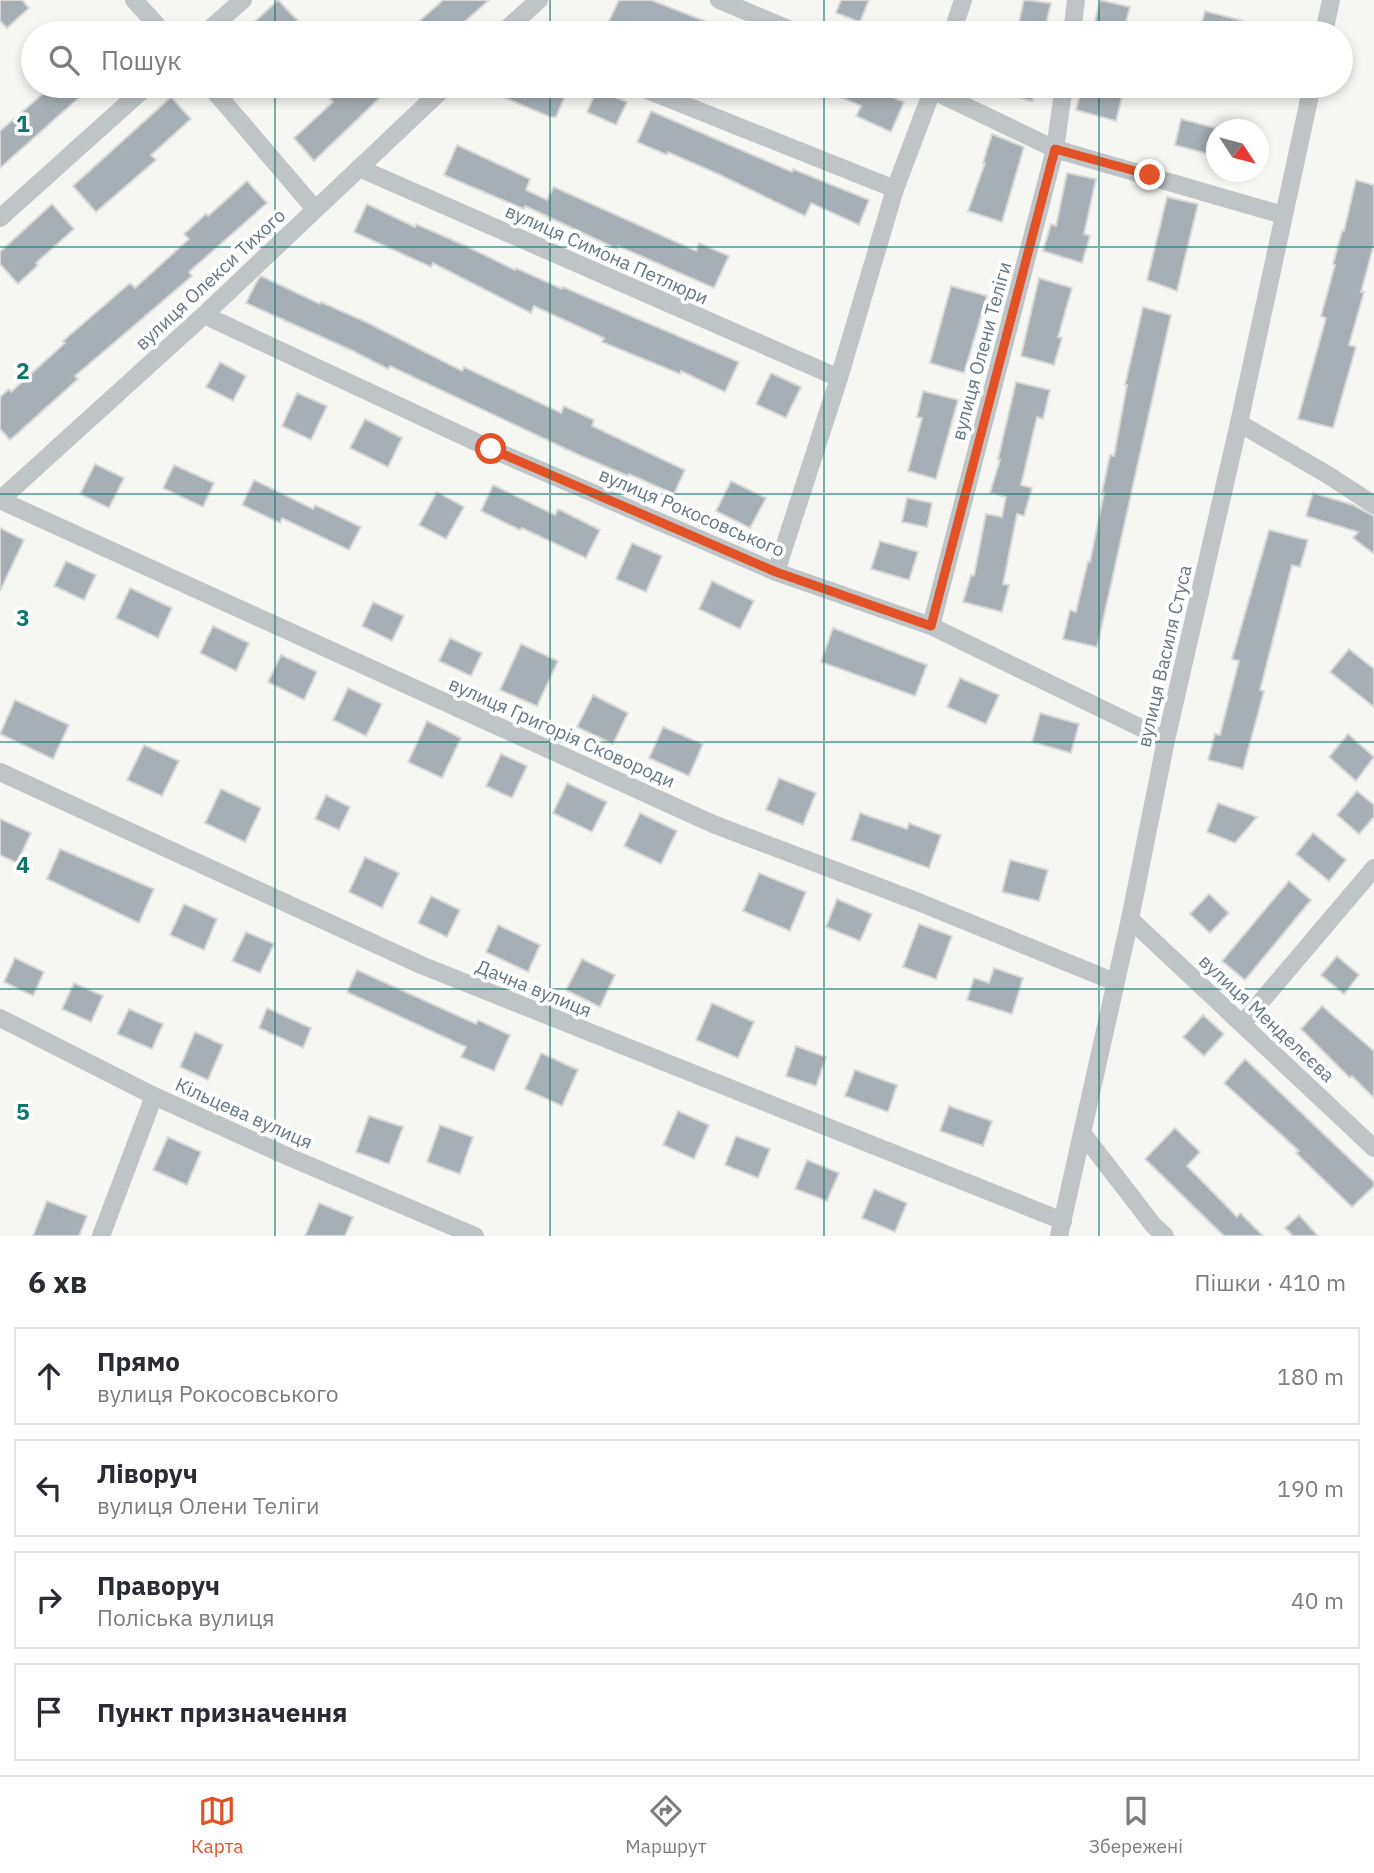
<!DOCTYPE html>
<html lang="uk">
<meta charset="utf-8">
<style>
body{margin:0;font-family:"IBM Plex Sans",sans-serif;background:#f2f2f3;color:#2b2b33}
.compass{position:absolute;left:1206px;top:119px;width:63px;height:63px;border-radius:50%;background:#fff;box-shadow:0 4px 10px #0003;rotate:126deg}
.stop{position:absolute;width:21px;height:21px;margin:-16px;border:5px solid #e35126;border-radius:50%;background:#fff}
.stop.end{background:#e35126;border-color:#fff;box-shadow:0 2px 7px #0008}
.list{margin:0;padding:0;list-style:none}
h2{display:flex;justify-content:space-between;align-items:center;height:91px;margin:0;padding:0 28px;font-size:30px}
h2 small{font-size:23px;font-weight:400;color:#7c7c81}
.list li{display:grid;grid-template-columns:46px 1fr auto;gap:21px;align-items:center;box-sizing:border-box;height:98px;margin:0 14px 14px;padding:0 14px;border:2px solid #e1e1e2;border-radius:0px}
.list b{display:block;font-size:26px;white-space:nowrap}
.list p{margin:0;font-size:23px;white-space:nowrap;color:#7c7c81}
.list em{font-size:23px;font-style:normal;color:#7c7c81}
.icon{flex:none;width:38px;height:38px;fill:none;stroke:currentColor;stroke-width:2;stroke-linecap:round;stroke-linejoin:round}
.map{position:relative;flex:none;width:1374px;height:1236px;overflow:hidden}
.search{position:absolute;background:#fff;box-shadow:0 4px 10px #0003;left:21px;right:21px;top:21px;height:77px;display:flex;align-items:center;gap:18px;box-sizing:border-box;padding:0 24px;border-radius:38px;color:#7c7c81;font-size:26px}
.sheet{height:539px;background:#fff}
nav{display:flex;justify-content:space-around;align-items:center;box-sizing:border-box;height:98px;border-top:2px solid #e1e1e2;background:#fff;font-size:19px;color:#7c7c81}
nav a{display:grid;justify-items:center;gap:4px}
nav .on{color:#e35126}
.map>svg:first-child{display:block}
.building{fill:#a6afb5;stroke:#d8d8d6;stroke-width:2}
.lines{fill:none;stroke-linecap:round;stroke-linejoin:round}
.minor{stroke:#bfc4c7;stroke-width:18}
.route{stroke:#e35126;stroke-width:9}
.grid{fill:none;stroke:#0f766e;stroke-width:2;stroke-opacity:0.55}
.labels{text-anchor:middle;stroke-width:7;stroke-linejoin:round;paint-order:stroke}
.street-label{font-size:19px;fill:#657784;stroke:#fff}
.grid-label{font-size:23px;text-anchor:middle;font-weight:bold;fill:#0f766e;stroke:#fff;stroke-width:7;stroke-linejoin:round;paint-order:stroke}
</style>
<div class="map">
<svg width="1374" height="1236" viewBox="0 0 1374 1236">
<rect width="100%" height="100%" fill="#f6f6f3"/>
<g class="building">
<path d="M0 0H22L29 8 7 28 0 21Z"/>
<path d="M278 0 300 23 288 33H243Z"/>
<path d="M443 0H489L452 33H406Z"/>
<path d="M619 0H651L735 33H625L607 25Z"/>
<path d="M841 0H869L860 22 836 13Z"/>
<path d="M1024 0 1051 3 1044 32 1018 26Z"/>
<path d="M1100 0 1130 7 1123 33H1092Z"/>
<path d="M1205 11 1243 21 1239 33H1199Z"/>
<path d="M52 86H92L0 168V131Z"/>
<path d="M343 86H392L314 161 294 138 333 102 330 99Z"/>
<path d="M508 86H569L556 117H550L503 97Z"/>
<path d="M816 86H866L904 102 891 132 856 116 861 106Z"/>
<path d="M993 86H1036L1032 101 993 90Z"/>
<path d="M1082 86H1113L1124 89 1116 121 1076 110Z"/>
<path d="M597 89 627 102 616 125 587 112Z"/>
<path d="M171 97 191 119 151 155 156 160 96 212 73 186Z"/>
<path d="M651 111 792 172 793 169 869 200 859 225 811 203 805 216 718 174 668 152 667 155 637 142Z"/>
<path d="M1181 119 1215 128 1208 154 1175 145Z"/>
<path d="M992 134 1024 147 1002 222 968 211 985 163H983Z"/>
<path d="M457 145 530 179 526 190 547 200 554 187 696 251 699 243 729 256 714 288 618 246 617 249 525 206 524 209 444 175Z"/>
<path d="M1067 173 1096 179 1084 234 1090 236 1082 263 1043 251 1051 224 1056 226Z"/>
<path d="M1356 180 1374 185V244L1361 292H1364L1349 345 1356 347 1333 428 1298 419 1326 318 1321 316 1335 265 1333 264 1342 231H1344Z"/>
<path d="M247 181 267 203 189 272 192 276 75 376 78 379 10 440 0 429V397L9 389 11 392 65 343 63 341 130 283 135 288 189 239 184 234 206 214 208 216Z"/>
<path d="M1167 197 1198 204 1177 291 1147 280Z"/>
<path d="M52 204 74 229 36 263 38 265 18 284 0 264V252Z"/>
<path d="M367 204 415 227 416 224 466 246 515 270 516 268 562 289 563 287 739 362 725 392 681 371 680 374 602 342 604 338 534 306 531 313 433 263 431 267 354 232Z"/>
<path d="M261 276 320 304 321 302 366 322 462 371 464 367 561 413 564 406 594 420 592 426 685 470 674 494 629 474 628 476 579 455 390 366 388 369 351 350 246 303 257 281Z"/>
<path d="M1039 278 1072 288 1058 337 1062 338 1054 365 1021 356Z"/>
<path d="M951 286 987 296 964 373 930 363Z"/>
<path d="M1143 307 1171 315 1097 647 1063 639 1070 610 1076 612 1088 561 1090 562 1104 493 1102 492 1110 455 1114 456 1127 385H1125Z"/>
<path d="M220 362 246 376 233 401 206 387Z"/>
<path d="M771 373 801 387 786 418 756 404Z"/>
<path d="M1016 382 1050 390 1043 419 1037 417 1021 485 1032 488 1024 516 1017 514 1003 584 1009 585 1002 612 963 602 971 575 974 576 986 514 1002 517 1006 497 990 493 1000 460 998 459Z"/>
<path d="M923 391 958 400 936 479 908 471 922 418 917 417Z"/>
<path d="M297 393 327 406 311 440 282 426Z"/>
<path d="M365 419 402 438 388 467 350 448Z"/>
<path d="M95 464 124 478 109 508 80 494Z"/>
<path d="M174 465 214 483 203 507 163 488Z"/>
<path d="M254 480 313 509 315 505 361 527 349 550 282 518 280 523 242 505Z"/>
<path d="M731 481 766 498 750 528 716 511Z"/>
<path d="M493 485 555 515 558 509 600 530 586 558 522 528 520 530 481 511Z"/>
<path d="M437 492 464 507 446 539 419 525Z"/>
<path d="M1313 493 1353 505 1374 516V554L1353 538 1358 532 1306 516Z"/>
<path d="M907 498 932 503 927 527 902 522Z"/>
<path d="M0 528 24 540 0 591Z"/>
<path d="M1269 530 1308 540 1300 567 1292 565 1260 690 1264 691 1243 769 1208 760 1215 734 1220 735 1239 661 1232 659Z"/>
<path d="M880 541 918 552 909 580 871 569Z"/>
<path d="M632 543 662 556 646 592 616 579Z"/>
<path d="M66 561 96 575 84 600 54 586Z"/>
<path d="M712 581 754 601 740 629 699 609Z"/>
<path d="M130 588 172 608 158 638 116 618Z"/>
<path d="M373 602 404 616 392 641 362 626Z"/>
<path d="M213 626 249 643 236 671 200 653Z"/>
<path d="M833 628 927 665 915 696 821 662Z"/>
<path d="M450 638 482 653 471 676 439 661Z"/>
<path d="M521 644 558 661 537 706 500 690Z"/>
<path d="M1349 649 1374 669V707L1330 672Z"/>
<path d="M281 655 317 672 304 700 268 682Z"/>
<path d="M960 678 999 695 986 724 947 707Z"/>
<path d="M348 688 382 704 366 736 333 720Z"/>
<path d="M593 695 628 713 613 744 577 727Z"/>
<path d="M15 700 69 725 53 759 0 734Z"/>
<path d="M1040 713 1079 724 1071 753 1032 742Z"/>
<path d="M427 721 461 738 442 778 408 762Z"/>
<path d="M663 727 703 744 689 776 649 758Z"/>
<path d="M1348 734 1374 757 1356 781 1329 757Z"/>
<path d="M144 745 179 761 162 796 127 780Z"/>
<path d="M501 754 527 766 512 798 486 786Z"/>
<path d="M779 778 816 793 803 825 766 810Z"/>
<path d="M567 783 607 802 592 832 553 813Z"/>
<path d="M221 789 261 808 245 842 205 823Z"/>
<path d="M1357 791 1374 805V817L1359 834 1337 815Z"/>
<path d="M326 795 350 807 339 830 315 819Z"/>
<path d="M1218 803 1257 817 1235 843 1207 832Z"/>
<path d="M640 813 677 831 661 864 624 846Z"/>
<path d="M860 813 907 829 909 823 941 835 929 868 851 840Z"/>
<path d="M0 819 31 833 17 863 0 855Z"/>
<path d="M1313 833 1346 860 1329 881 1296 854Z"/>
<path d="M60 849 154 889 139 923 47 879Z"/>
<path d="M365 857 399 873 382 908 349 892Z"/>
<path d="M1010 860 1048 870 1039 901 1002 892Z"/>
<path d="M759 873 806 892 790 931 743 911Z"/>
<path d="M1289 881 1311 900 1245 980 1222 961Z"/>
<path d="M1209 894 1229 913 1210 933 1190 914Z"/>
<path d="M431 896 460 910 447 937 418 923Z"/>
<path d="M837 899 872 914 860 941 826 927Z"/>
<path d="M184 904 217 919 204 950 170 935Z"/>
<path d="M919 924 952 936 936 979 903 967Z"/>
<path d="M498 925 540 945 528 972 486 952Z"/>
<path d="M246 932 274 944 260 973 232 961Z"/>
<path d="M1337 956 1359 975 1344 994 1321 975Z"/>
<path d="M15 958 44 972 33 996 4 982Z"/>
<path d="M582 959 615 975 600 1007 566 990Z"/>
<path d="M994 968 1023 978 1012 1014 967 1000 974 978 989 983Z"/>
<path d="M357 970 476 1024 478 1020 510 1035 494 1071 461 1057 466 1047 347 992Z"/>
<path d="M74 983 103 996 91 1022 62 1009Z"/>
<path d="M712 1003 754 1022 738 1058 696 1040Z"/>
<path d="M1322 1006 1374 1051V1098L1352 1076 1350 1078 1301 1029Z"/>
<path d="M267 1008 311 1028 303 1048 259 1028Z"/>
<path d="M129 1009 163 1024 152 1049 117 1034Z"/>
<path d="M1203 1015 1224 1034 1204 1056 1183 1037Z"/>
<path d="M195 1032 223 1045 208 1080 180 1067Z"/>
<path d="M796 1046 826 1057 816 1086 786 1076Z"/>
<path d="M541 1053 578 1070 562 1106 525 1089Z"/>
<path d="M1245 1059 1374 1182V1186L1352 1207 1296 1153 1299 1151 1224 1083Z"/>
<path d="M855 1070 897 1085 888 1112 845 1096Z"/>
<path d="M949 1106 992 1121 983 1146 940 1131Z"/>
<path d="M678 1111 709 1125 694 1159 663 1145Z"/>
<path d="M369 1116 403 1127 389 1164 356 1152Z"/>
<path d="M440 1125 473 1137 460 1174 427 1162Z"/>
<path d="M1175 1128 1200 1152 1187 1166 1237 1217 1240 1213 1263 1236H1224L1145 1159Z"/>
<path d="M736 1136 770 1149 758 1178 725 1165Z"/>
<path d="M168 1137 201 1152 187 1185 153 1170Z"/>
<path d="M807 1160 839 1173 827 1201 795 1189Z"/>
<path d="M874 1189 907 1203 895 1232 862 1218Z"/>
<path d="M47 1201 87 1216 79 1236H33Z"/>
<path d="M319 1203 353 1217 345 1236H305Z"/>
<path d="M1299 1215 1318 1236H1293L1285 1228Z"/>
</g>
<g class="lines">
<g class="minor">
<path d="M134 0 164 33"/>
<path d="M719 0 798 33"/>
<path d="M205 33 243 0"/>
<path d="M502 33 539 0"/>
<path d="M952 33 963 0"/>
<path d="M1072 33 1076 0"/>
<path d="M1324 33 1331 0"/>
<path d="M210 86 315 209"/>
<path d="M637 86 895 189"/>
<path d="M923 86 1055 149 1283 215"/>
<path d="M359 168 839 378"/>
<path d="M0 218 147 86"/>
<path d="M204 315 491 449 776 572 931 626 1166 740"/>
<path d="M1239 423 1328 475 1374 505"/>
<path d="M0 500 713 824 916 901 1115 982"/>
<path d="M0 500 204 315 446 86"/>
<path d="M776 572 839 378 895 189 934 86"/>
<path d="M931 626 1055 149 1064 86"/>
<path d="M0 772 421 965 1063 1221"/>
<path d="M1130 919 1374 1148"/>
<path d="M0 1018 154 1096 289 1157 475 1236"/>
<path d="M1242 1024 1374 868"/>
<path d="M1083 1134 1154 1226 1165 1236"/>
<path d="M101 1236 154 1096"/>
<path d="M1059 1236 1130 919 1166 740 1239 423 1312 86"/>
</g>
</g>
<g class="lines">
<path class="route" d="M491 449 776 572 931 626 1055 149 1150 175"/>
</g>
<path class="grid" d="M275 0V33M550 0V33M824 0V33M1099 0V33M275 86V1236M550 86V1236M824 86V1236M1099 86V1236M0 247H1374M0 494H1374M0 742H1374M0 989H1374"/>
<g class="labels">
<g class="street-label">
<text transform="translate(607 254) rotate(24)" y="7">вулиця Симона Петлюри</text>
<text transform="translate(210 279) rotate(-43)" y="7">вулиця Олекси Тихого</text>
<text transform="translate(981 351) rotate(-75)" y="7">вулиця Олени Теліги</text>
<text transform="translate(692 512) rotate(23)" y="7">вулиця Рокосовського</text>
<text transform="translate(1164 656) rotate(-77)" y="7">вулиця Василя Стуса</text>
<text transform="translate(562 732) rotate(24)" y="7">вулиця Григорія Сковороди</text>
<text transform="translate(534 988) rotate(22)" y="7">Дачна вулиця</text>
<text transform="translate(1267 1018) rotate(43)" y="7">вулиця Менделєєва</text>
<text transform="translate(244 1113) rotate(24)" y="7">Кільцева вулиця</text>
</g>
</g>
<g class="grid-label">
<text x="23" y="132">1</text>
<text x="23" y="379">2</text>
<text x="23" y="626">3</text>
<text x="23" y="873">4</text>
<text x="23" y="1120">5</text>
</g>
</svg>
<svg class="compass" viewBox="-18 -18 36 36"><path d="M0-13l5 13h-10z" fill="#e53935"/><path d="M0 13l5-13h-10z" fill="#7c7c81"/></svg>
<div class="stop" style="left:491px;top:449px"></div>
<div class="stop end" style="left:1150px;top:175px"></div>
<div class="search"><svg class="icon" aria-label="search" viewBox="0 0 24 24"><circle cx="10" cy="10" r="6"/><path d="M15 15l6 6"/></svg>Пошук</div>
</div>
<section class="sheet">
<h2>6 хв<small>Пішки · 410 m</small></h2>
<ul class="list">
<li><svg class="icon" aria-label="ahead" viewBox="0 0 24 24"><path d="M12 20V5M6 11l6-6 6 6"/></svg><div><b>Прямо</b><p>вулиця Рокосовського</p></div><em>180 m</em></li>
<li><svg class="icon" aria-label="left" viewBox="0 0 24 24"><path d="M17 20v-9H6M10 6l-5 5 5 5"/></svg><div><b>Ліворуч</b><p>вулиця Олени Теліги</p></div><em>190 m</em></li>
<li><svg class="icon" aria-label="right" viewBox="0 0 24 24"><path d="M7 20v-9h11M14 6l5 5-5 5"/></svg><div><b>Праворуч</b><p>Поліська вулиця</p></div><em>40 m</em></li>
<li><svg class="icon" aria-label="arrive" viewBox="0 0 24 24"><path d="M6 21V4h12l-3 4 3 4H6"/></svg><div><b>Пункт призначення</b></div></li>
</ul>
</section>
<nav>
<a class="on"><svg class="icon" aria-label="map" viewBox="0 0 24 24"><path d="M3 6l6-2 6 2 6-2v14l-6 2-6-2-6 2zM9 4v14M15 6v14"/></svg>Карта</a>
<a><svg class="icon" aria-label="directions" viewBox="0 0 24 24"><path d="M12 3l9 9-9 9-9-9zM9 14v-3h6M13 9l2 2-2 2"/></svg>Маршрут</a>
<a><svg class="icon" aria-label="saved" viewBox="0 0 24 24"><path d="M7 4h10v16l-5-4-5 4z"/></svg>Збережені</a>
</nav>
